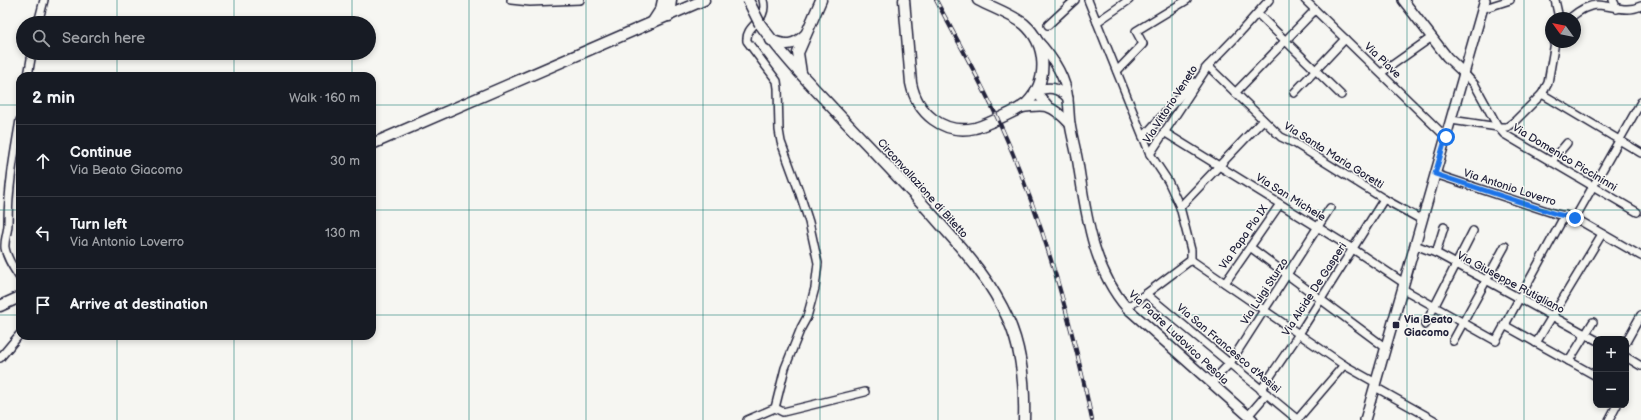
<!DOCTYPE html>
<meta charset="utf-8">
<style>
body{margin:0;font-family:"Balsamiq Sans",sans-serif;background:#242831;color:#f1f3f6}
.controls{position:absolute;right:12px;bottom:12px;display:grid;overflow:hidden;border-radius:8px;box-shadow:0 2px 6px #0003}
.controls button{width:36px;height:36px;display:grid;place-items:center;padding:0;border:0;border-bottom:1px solid #363941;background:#171b24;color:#f1f3f6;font:20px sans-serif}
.compass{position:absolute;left:1545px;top:12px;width:36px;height:36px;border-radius:50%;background:#171b24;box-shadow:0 2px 6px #0003;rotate:303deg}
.stop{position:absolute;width:12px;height:12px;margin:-9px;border:3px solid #1a73e8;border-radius:50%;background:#fff}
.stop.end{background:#1a73e8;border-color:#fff;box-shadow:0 1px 4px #0008}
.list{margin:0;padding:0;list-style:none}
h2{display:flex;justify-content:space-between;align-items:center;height:52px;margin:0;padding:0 16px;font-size:17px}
h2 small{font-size:13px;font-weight:400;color:#9ea1a6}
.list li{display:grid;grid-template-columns:26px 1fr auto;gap:12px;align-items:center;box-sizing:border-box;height:72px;padding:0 16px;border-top:1px solid #363941}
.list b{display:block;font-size:15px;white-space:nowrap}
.list p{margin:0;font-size:13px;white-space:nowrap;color:#9ea1a6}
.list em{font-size:13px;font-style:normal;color:#9ea1a6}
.icon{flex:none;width:22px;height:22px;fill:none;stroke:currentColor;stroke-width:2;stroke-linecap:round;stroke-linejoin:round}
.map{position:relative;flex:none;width:1641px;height:420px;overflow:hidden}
.search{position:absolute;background:#171b24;box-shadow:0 2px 6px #0003;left:16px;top:16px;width:360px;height:44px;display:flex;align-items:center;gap:10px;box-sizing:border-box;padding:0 14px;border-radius:22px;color:#9ea1a6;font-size:15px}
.panel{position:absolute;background:#171b24;box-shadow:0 2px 6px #0003;left:16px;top:72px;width:360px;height:268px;border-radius:12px}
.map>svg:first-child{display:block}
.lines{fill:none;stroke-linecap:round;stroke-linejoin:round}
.minor-casing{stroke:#22223b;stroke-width:10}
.tertiary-casing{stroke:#22223b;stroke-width:12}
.secondary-casing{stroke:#22223b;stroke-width:13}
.minor{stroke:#f6f6f2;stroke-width:7}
.tertiary{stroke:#f6f6f2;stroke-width:9}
.secondary{stroke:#f6f6f2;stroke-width:10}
.rail-casing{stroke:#22223b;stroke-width:4}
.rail{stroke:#f6f6f2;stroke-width:2.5;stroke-dasharray:8;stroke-linecap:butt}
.secondary-bridge-casing{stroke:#22223b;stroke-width:13;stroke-linecap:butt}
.secondary-bridge{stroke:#f6f6f2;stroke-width:10}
.route{stroke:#1a73e8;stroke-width:5}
.grid{fill:none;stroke:#0f766e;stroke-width:1;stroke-opacity:0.55}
.poi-dot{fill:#22223b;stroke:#f6f6f2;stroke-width:1.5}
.labels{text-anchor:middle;stroke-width:3;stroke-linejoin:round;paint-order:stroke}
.street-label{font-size:11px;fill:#22223b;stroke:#f6f6f2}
.poi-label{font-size:11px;font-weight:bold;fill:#22223b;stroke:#f6f6f2;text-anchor:start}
</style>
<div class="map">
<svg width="1641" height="420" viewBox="0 0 1641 420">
<rect width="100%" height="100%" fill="#f6f6f2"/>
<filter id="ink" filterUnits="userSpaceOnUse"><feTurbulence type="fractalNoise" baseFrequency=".025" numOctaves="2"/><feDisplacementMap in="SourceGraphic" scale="8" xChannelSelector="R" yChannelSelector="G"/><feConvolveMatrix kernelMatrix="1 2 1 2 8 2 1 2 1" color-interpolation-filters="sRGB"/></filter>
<g filter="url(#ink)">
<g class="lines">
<g class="minor-casing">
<g id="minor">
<path d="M511 0 530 2 580 0"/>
<path d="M1088 0 1150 154 1168 181 1180 207 1191 250V260"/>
<path d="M1305 0 1446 137"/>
<path d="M1555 0 1559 18"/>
<path d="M1613 0 1617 9"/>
<path d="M1482 9 1510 0"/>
<path d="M1258 14 1341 95"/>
<path d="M1570 18C1577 12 1588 5 1598 5 1614 6 1626 13 1641 6"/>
<path d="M1097 22 1129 0"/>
<path d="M38 23 44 0"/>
<path d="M1048 25 1075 0"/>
<path d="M1205 69 1235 38 1269 0"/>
<path d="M1117 71 1143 44 1136 31 1187 0"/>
<path d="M1381 73 1432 37"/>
<path d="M1464 73 1475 85 1498 127 1504 134 1637 212"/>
<path d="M28 76 32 53"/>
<path d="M1235 93 1315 10"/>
<path d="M1294 93 1345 39"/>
<path d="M1542 94 1641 153"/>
<path d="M20 120C14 155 8 189 8 224 8 232 4 240 5 248 7 259 14 269 20 278"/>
<path d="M1451 120 1498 127H1507L1515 121 1542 94 1548 83 1555 42"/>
<path d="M1164 132 1353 249 1404 283"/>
<path d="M1143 137 1193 82"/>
<path d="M1150 154 1208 66 1281 137 1296 144 1384 199 1422 220"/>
<path d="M1551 162 1567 143"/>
<path d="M1435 174 1556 214 1575 218 1641 256"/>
<path d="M1180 207 1263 120"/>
<path d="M1575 218 1641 102"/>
<path d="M1415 245 1436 253 1486 280 1596 340"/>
<path d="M1250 247 1386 348"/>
<path d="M1436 253 1444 227"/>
<path d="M1191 260 1344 365 1376 383"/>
<path d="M1225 283 1280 204"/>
<path d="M1403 289 1496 341 1565 215"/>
<path d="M1146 294 1298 420"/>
<path d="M1127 308 1191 260"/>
<path d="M1425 325 1473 231"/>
<path d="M1504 325 1596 376"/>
<path d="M1453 341 1505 246"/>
<path d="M1626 342 1641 315"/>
<path d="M1536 343 1602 234"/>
<path d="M1626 357 1641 366"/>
<path d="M0 358 20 334"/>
<path d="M1569 361 1593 322"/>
<path d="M1211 383 1230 363 1330 208"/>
<path d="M1375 387 1434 420"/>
<path d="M1261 390 1299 334 1384 199"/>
<path d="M775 408 783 412 865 392"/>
<path d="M1248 416 1267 394"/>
<path d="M747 420 775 408 785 368 801 328 807 317 815 288 818 263 809 222 799 191 781 142 779 130 778 88 777 81 747 41C745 24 769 22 763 0"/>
<path d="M1297 420 1344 365"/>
<path d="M1609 420 1617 405"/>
</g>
</g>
<g class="tertiary-casing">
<g id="tertiary">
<path d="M1403 0 1447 57 1464 73"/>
<path d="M1036 39C1052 56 1066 76 1068 100 1069 108 1069 116 1070 124 1072 137 1076 150 1078 163 1086 213 1092 268 1127 308L1253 420"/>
<path d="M1048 106 1035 91C1049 86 1058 87 1068 98"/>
<path d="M1020 108C1046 104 1051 104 1070 124"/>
<path d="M1365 420 1485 0"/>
</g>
</g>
<g class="secondary-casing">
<g id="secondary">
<path d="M904 0 911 83C917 113 943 135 975 128 983 126 990 122 998 119 1008 114 1019 110 1027 103 1049 81 1047 44 1024 24 1011 14 993 8 978 0"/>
<path d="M669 16 671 0"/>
<path d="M652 23 661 9 663 0"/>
<path d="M760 24C780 52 803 77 827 102 865 143 905 183 942 226 968 255 992 283 1008 319 1022 350 1025 387 1024 420"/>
<path d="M771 40C785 46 794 46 805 35"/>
<path d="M801 73 798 53 821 0"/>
<path d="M372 144 704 0"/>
<path d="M0 306 20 297"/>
</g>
</g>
<use href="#minor" class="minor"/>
<use href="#tertiary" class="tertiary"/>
<use href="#secondary" class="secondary"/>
<g class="rail-casing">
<path id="rail" d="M936 0C958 42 982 83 1001 126 1043 220 1071 319 1092 420"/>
</g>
<use href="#rail" class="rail"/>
<g class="secondary-bridge-casing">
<path id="secondary-bridge" d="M748 0 760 24"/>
</g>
<use href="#secondary-bridge" class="secondary-bridge"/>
</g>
</g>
<g class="lines" filter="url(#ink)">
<path class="route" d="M1446 137 1435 174 1556 214 1575 218"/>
</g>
<path class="grid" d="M117 0V23M234 0V23M352 0V23M469 0V420M586 0V420M703 0V420M820 0V420M938 0V420M1055 0V420M1172 0V420M1289 0V420M1407 0V420M1524 0V420M117 53V76M234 53V76M352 53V76M0 105H20M372 105H1641M0 210H20M372 210H1641M0 315H20M372 315H1641M117 336V420M234 336V420M352 336V420"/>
<rect class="poi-dot" x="1392" y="321" width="8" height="8" rx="2"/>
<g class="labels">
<g class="street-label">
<text transform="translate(1383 60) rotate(44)" y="4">Via Piave</text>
<text transform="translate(1170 104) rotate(-57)" y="4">Via Vittorio Veneto</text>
<text transform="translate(1334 155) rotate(32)" y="4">Via Santa Maria Goretti</text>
<text transform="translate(1565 157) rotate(31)" y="4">Via Domenico Piccininni</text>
<text transform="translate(1510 187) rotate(18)" y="4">Via Antonio Loverro</text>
<text transform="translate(923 188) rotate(48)" y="4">Circonvallazione di Bitetto</text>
<text transform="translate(1291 197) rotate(32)" y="4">Via San Michele</text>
<text transform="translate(1243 237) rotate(-55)" y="4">Via Papa Pio IX</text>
<text transform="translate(1511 282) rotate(28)" y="4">Via Giuseppe Rutigliano</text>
<text transform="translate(1314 289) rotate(-57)" y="4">Via Alcide De Gasperi</text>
<text transform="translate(1264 291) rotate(-57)" y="4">Via Luigi Sturzo</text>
<text transform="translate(1179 337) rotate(43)" y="4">Via Padre Ludovico Pesola</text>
<text transform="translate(1229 348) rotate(40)" y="4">Via San Francesco d'Assisi</text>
</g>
<g class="poi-label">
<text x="1404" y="323">Via Beato<tspan x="1404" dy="13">Giacomo</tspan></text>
</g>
</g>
</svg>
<div class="controls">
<button>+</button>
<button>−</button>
</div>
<svg class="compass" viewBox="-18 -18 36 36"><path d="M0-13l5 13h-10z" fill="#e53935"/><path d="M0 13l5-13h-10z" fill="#9ea1a6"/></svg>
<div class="stop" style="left:1446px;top:137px"></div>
<div class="stop end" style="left:1575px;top:218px"></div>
<div class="search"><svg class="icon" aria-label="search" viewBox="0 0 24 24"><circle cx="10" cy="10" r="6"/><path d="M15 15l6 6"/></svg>Search here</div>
<section class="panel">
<h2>2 min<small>Walk · 160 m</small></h2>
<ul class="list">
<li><svg class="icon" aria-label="ahead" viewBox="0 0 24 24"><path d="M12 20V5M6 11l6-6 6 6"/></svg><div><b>Continue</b><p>Via Beato Giacomo</p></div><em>30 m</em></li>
<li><svg class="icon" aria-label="left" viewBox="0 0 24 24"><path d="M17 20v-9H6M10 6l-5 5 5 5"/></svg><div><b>Turn left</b><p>Via Antonio Loverro</p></div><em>130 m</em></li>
<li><svg class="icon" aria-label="arrive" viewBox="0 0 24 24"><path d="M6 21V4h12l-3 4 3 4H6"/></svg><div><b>Arrive at destination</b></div></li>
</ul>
</section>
</div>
